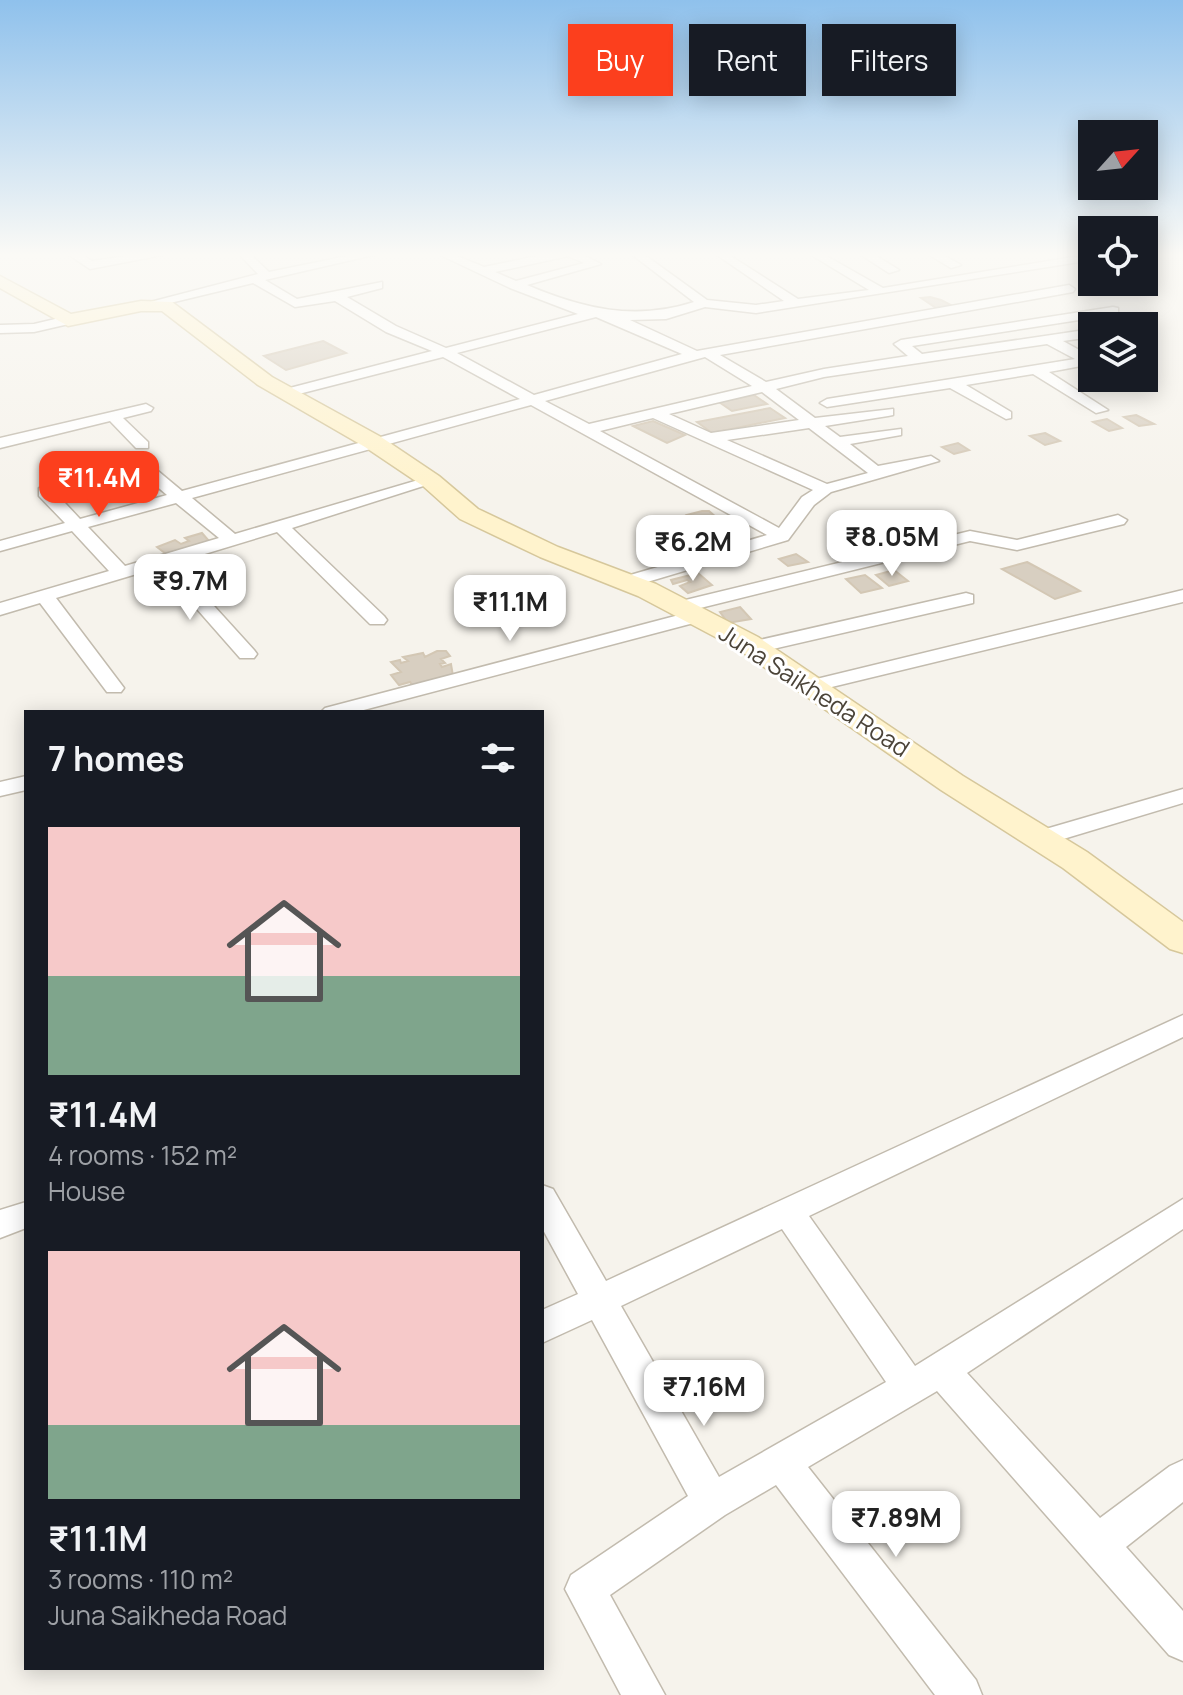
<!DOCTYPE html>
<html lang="en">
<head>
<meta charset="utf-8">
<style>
	:root { --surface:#171b24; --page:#20242c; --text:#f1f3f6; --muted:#9ea1a6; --accent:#fc3f1d }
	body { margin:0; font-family:Manrope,sans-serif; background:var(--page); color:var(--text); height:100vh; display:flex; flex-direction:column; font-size:30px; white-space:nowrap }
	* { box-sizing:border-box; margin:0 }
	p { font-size:26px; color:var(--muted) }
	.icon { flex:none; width:44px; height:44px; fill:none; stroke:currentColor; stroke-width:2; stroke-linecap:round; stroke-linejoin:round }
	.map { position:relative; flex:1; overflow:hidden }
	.details { position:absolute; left:24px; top:710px; width:520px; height:960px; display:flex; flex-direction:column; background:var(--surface); border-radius:0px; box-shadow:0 4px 20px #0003 }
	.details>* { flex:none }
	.banner { position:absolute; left:568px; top:24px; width:494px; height:72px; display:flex; gap:16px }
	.needle { width:52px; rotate:63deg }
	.fabs { position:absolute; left:1078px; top:120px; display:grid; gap:16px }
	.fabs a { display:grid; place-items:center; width:80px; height:80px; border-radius:0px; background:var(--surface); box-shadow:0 4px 20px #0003; font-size:40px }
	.price { position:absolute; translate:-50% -68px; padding:0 18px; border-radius:16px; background:#fff; color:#222; font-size:26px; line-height:52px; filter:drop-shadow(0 2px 4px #0008) }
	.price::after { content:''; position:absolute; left:50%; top:48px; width:24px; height:18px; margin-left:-12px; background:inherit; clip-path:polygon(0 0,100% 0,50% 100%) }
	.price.selected { background:var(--accent); color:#fff }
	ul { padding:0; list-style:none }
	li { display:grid; align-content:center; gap:16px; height:424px; padding:0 24px }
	li span { display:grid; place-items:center; height:248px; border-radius:0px; color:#555 }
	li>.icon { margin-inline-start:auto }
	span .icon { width:144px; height:144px; fill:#fffc; stroke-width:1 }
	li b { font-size:34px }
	h2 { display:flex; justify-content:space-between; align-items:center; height:96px; padding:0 24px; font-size:34px }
	.pill { padding:0 28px; border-radius:0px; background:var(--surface); box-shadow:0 4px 20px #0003; font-size:28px; line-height:72px }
	.pill.selected { background:var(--accent); color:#fff }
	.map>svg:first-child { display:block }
</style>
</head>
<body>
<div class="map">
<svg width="1183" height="1695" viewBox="0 0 1183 1695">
	<rect width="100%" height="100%" fill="#f6f3ec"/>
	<g fill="#d8cfc1" stroke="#d3c7b4" stroke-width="2">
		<polygon points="930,297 941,300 951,305 936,308 921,298"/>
		<polygon points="323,341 346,353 286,370 264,356"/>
		<polygon points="754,395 767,404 732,411 719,402"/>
		<polygon points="770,408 785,418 712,433 697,422"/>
		<polygon points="1136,415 1154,424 1139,426 1124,417"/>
		<polygon points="1107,419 1122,428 1109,431 1093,422"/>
		<polygon points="653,421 685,435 667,443 633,426"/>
		<polygon points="1045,433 1060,441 1045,445 1030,436"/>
		<polygon points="958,443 969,450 954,454 942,447"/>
		<polygon points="702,511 709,511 733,532 705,534 685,519 690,517 687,515"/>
		<polygon points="202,533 209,541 166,554 157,547 175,540 181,544 189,541 185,538"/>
		<polygon points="796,554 808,562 788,566 779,559"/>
		<polygon points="1027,562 1064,582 1080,591 1055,599 1002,569"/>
		<polygon points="894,570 908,581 889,586 876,575"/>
		<polygon points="698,573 712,585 688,593 680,586 690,582 687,580 673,584 671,580"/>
		<polygon points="865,575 882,588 861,593 846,579"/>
		<polygon points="740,607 751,619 728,623 720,612"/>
		<polygon points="437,651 446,651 450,656 441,659 445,663 440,664 442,667 451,664 453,676 413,686 410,682 399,685 391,675 401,672 391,662 400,660 401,663 408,661 403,657 423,653 425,657"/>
	</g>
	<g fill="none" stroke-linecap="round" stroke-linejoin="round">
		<defs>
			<g id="street">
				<polygon points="66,253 79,253 92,261 148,253 173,253 90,269"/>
				<path d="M 238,253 L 249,253 L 269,272 L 362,253 L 382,253 L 265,280 L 297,299 L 382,282 L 382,288 L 347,297 L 396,326 L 446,348 L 578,314 L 510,288 L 436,253 L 450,253 L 484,267 L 552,253 L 579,253 L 601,264 L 527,285 C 583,309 635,321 694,302 L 630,253 L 642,253 L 707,300 L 756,305 L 784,301 L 714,253 L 726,253 L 798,299 L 869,290 L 808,253 L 821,253 L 883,288 L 1092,254 L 1092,260 L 756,313 L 705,307 L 666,319 L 630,320 L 697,351 L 1069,285 L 1075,289 L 1073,292 L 720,355 L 766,382 L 824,369 L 908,356 L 894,344 L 901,340 L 1113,307 L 1118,308 L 1118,314 L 912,346 L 922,354 L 1092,329 L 1092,337 L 1063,341 L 1092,357 L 1092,364 L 1049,372 L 1108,410 L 1096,413 L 1033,374 L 966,385 L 1011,412 L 1011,418 L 1006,419 L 950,388 L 827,407 L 820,403 L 827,399 L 1075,359 L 1047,344 L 824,377 L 776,389 L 815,418 L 893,409 L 893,415 L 888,416 L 825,426 L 840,437 L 901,429 L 901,435 L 850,444 L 878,466 L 931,456 L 939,461 L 831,492 L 814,505 L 788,540 L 627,588 L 618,582 L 620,578 L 767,535 L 531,405 L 192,498 L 235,534 L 425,478 L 439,481 L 292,528 L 384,616 L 387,620 L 384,624 L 370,624 L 277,532 L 175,563 L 254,650 L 257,654 L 254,658 L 240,658 L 160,567 L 56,598 L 124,688 L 121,692 L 107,692 L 40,603 L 0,615 L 0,603 L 109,571 L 72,531 L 0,551 L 0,541 L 65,523 L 39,496 L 39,488 L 51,488 L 80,519 L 167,495 L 140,472 L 140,466 L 152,466 L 182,491 L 520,399 L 443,357 L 287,397 L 282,396 L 282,390 L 432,351 L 386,332 L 335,301 L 295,307 L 253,283 L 141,310 L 135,306 L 258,274 ZM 568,256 L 584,263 L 516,281 L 495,272 ZM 596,317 L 682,354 L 534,395 L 457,353 ZM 705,357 L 752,386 L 589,424 L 545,401 ZM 762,392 L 799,420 L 711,433 L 669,414 ZM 653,418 L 813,490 L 802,497 L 779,528 L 600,431 ZM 809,428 L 868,473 L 827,484 L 727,440 ZM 176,503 L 219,538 L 125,566 L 88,527 Z"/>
				<polygon points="858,253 872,253 899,270 889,273"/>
				<polygon points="926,253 940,253 961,265 951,268"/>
				<polygon points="68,316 73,317 73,323 34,332 0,333 0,325 34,324"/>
				<polygon points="146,404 153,408 151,411 123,418 148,442 148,448 136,448 110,421 0,448 0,438"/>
				<polygon points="1118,515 1127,520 1124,524 1017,550 970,541 680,613 671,607 673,603 970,531 1017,540"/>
				<polygon points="1183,590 1183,602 811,692 801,686 804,682"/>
				<polygon points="966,593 973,595 973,603 755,653 745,647 755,641"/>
				<polygon points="698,610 708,616 705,620 356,712 321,712 325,708"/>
				<polygon points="26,776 26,790 0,796 0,782"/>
				<polygon points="1183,789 1183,803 1040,846 1028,838 1032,833"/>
				<path d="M 1183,1015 L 1183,1037 L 809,1216 L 915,1366 L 1183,1199 L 1183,1229 L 967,1373 L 1100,1518 L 1170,1466 L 1183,1460 L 1183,1502 L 1126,1547 L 1183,1611 L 1183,1661 L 1169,1655 L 937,1391 L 808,1467 L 976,1680 L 982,1695 L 935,1695 L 776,1485 L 725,1515 L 610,1595 L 665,1695 L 621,1695 L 565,1589 L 571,1575 L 688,1496 L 592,1320 L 542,1343 L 542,1310 L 578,1294 L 542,1228 L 542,1185 L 553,1189 L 606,1281 ZM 782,1229 L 886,1382 L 719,1477 L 621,1306 Z"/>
				<polygon points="26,1202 26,1228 0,1238 0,1210"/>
			</g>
			<polygon id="secondary" points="0,276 71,314 141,301 172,302 272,377 381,437 439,476 478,509 558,547 656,584 758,637 963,776 1087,852 1183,922 1183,953 1170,949 1063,868 941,790 738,649 638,596 540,557 460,519 423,486 365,447 258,385 162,311 141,311 68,326 0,288"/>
		</defs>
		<use href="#street" stroke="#c2bbae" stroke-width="3"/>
		<use href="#secondary" stroke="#d6c79b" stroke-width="3"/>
		<use href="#street" fill="#fff" fill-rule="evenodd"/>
		<use href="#secondary" fill="#fff3cd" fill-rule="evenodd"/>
	</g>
	<linearGradient id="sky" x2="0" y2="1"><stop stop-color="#8fc1ec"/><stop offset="0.52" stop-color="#fbfaf6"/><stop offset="1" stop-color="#fbfaf6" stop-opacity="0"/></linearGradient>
	<rect width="1183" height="490" fill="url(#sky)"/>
	<g text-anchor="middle" stroke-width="6" stroke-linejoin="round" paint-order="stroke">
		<g font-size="24" fill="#4b4439" stroke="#fff">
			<text transform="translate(814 691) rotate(33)" y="8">Juna Saikheda Road</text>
		</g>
	</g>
</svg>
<div class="fabs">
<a><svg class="needle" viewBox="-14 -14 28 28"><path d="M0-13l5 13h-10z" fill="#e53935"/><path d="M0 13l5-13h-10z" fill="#9ea1a6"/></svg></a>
<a><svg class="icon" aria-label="locate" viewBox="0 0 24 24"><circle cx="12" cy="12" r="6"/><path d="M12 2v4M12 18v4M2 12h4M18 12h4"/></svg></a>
<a><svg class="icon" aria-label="layers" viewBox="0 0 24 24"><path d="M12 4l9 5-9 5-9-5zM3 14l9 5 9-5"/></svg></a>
</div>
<b class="price selected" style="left:99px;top:519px">₹11.4M</b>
<b class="price" style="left:892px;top:578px">₹8.05M</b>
<b class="price" style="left:693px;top:583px">₹6.2M</b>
<b class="price" style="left:190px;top:622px">₹9.7M</b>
<b class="price" style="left:510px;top:643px">₹11.1M</b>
<b class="price" style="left:704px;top:1428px">₹7.16M</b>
<b class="price" style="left:896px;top:1559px">₹7.89M</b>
<div class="banner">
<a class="pill selected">Buy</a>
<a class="pill">Rent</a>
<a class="pill">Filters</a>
</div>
<section class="details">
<h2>7 homes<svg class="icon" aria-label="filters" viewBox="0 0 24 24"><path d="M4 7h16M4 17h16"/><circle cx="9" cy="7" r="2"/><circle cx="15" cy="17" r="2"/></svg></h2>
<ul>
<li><span style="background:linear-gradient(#f6c9c9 60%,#7fa58c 0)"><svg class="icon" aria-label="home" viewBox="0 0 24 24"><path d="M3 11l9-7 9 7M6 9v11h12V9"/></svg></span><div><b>₹11.4M</b><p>4 rooms · 152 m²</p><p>House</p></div></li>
<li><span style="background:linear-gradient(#f6c9c9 70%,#7fa58c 0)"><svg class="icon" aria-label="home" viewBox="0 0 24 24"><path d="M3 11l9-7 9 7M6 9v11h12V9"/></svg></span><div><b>₹11.1M</b><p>3 rooms · 110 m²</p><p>Juna Saikheda Road</p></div></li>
</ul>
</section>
</div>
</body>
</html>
